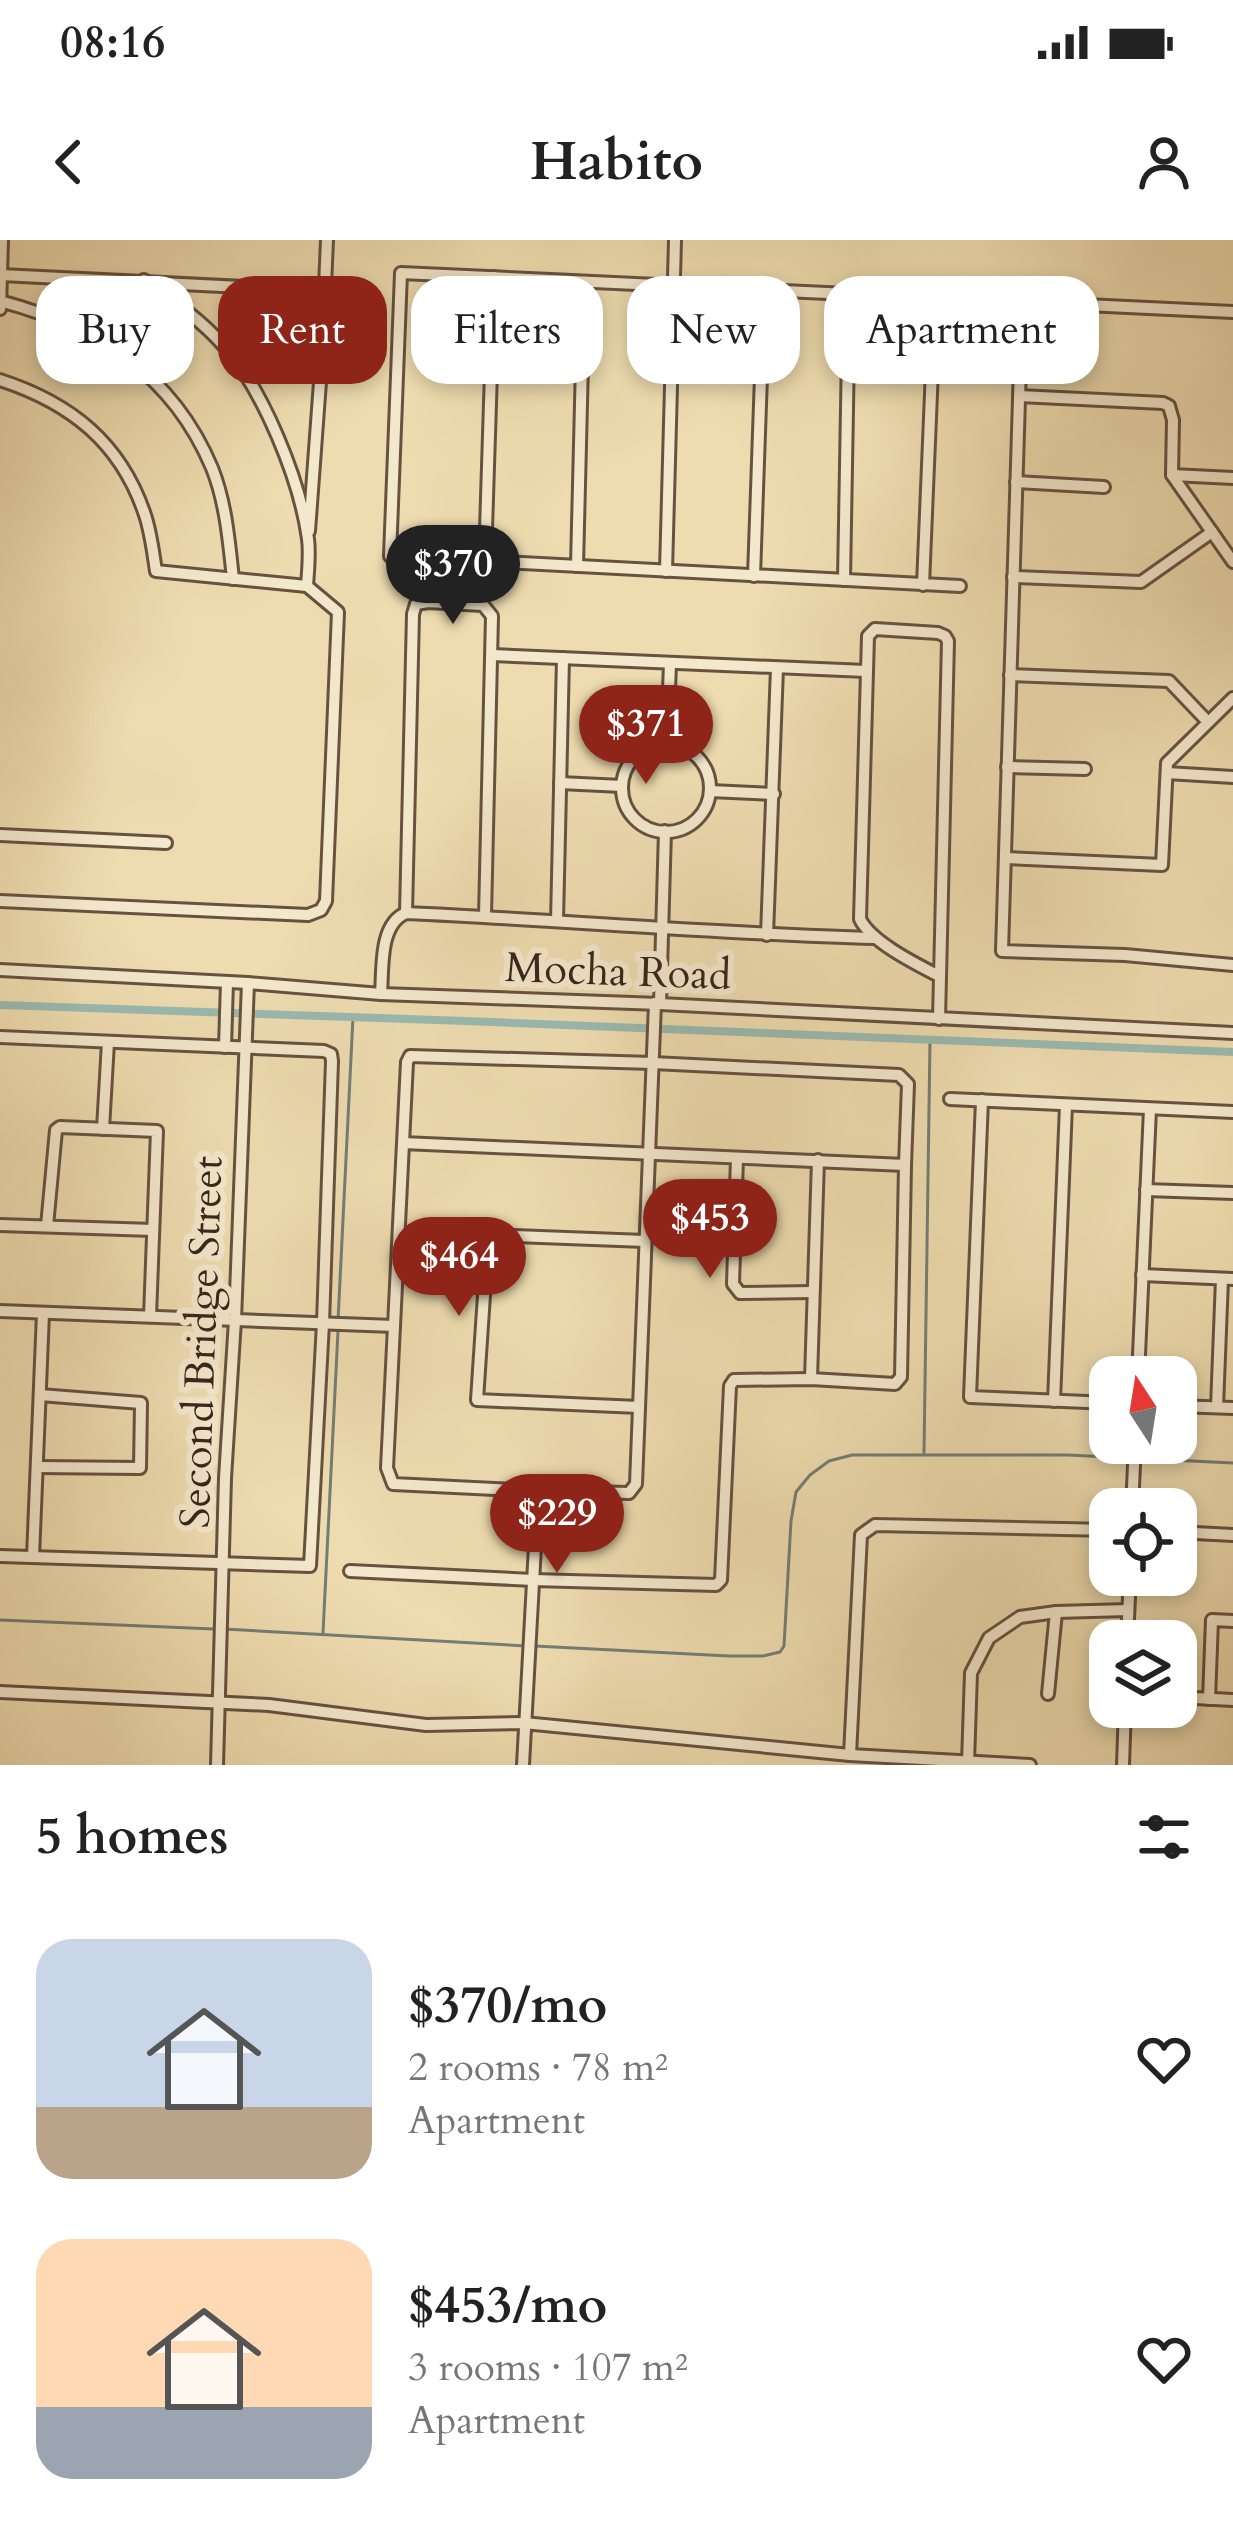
<!DOCTYPE html>
<html lang="en">
<head>
<meta charset="utf-8">
<style>
	:root { --surface:#fff; --page:#f6f6f6; --text:#222; --muted:#767676; --accent:#8f2418 }
	body { margin:0; font-family:Cardo,serif; background:var(--page); color:var(--text); height:100vh; display:flex; flex-direction:column; font-size:45px; white-space:nowrap }
	* { box-sizing:border-box; margin:0 }
	p { font-size:39px; color:var(--muted) }
	.icon { flex:none; width:66px; height:66px; fill:none; stroke:currentColor; stroke-width:2; stroke-linecap:round; stroke-linejoin:round }
	.map { position:relative; height:1525px; overflow:hidden }
	.side { display:flex; flex-direction:column; background:var(--surface); flex:1 }
	.side>* { flex:none }
	.top-card { position:absolute; left:36px; top:36px; width:1161px; height:108px; display:flex; gap:24px }
	.needle { width:78px; rotate:348deg }
	.fabs { position:absolute; left:1089px; top:1116px; display:grid; gap:24px }
	.fabs a { display:grid; place-items:center; width:108px; height:108px; border-radius:24px; background:var(--surface); box-shadow:0 6px 18px #0003; font-size:60px }
	.price { position:absolute; translate:-50% -102px; padding:0 27px; border-radius:42px; background:var(--accent); color:#fff; font-size:39px; line-height:78px; filter:drop-shadow(0 3px 6px #0008) }
	.price::after { content:''; position:absolute; left:50%; top:72px; width:36px; height:27px; margin-left:-18px; background:inherit; clip-path:polygon(0 0,100% 0,50% 100%) }
	.price.active { background:#222; color:#fff }
	ul { padding:0; list-style:none }
	li { display:flex; align-items:center; gap:36px; height:300px; padding:0 36px }
	li span { display:grid; place-items:center; flex:none; width:336px; height:240px; border-radius:36px; color:#555 }
	li>.icon { margin-inline-start:auto }
	span .icon { width:144px; height:144px; fill:#fffc; stroke-width:1 }
	li b { font-size:51px }
	h2 { display:flex; justify-content:space-between; align-items:center; height:144px; padding:0 36px; font-size:51px }
	.tag { padding:0 42px; border-radius:36px; background:var(--surface); box-shadow:0 6px 18px #0003; font-size:42px; line-height:108px }
	.tag.active { background:var(--accent); color:#fff }
	.status { display:flex; justify-content:space-between; align-items:center; height:84px; padding:0 60px; background:var(--surface); direction:ltr }
	.status svg { height:33px; fill:currentColor }
	header { display:flex; justify-content:space-between; align-items:center; height:156px; padding:0 36px; background:var(--surface); font-size:54px; font-weight:700 }
	.map>svg:first-child { display:block }
</style>
</head>
<body>
<div class="status"><b>08:16</b><svg viewBox="0 0 49 12"><path d="M0 12V9h3v3zM5 12V6h3v6zM10 12V3h3v9zM15 12V0h3v12zM26 1h20v11H26zM47 4h2v5h-2z"/></svg></div>
<header><svg class="icon" aria-label="back" viewBox="0 0 24 24"><path d="M15 5l-7 7 7 7"/></svg>Habito<svg class="icon" aria-label="person" viewBox="0 0 24 24"><circle cx="12" cy="8" r="4"/><path d="M4 21q1-7 8-7t8 7"/></svg></header>
<div class="map">
<svg width="1233" height="1525" viewBox="0 0 1233 1525">
	<rect width="100%" height="100%" fill="#eedcb0"/>
	<filter id="stains"><feTurbulence type="fractalNoise" baseFrequency=".00167" numOctaves="4"/><feColorMatrix values="0 0 0 0 .2 0 0 0 0 .09 0 0 0 0 .02 0 0 0 .5 -.17"/></filter>
	<radialGradient id="worn" r=".72"><stop offset=".6" stop-color="#630" stop-opacity="0"/><stop offset="1" stop-color="#630" stop-opacity=".3"/></radialGradient>
	<g fill="none" stroke-linecap="round" stroke-linejoin="round">
		<g stroke="#737e75" stroke-width="3">
			<polyline points="338,1081 353,777"/>
			<polyline points="924,1213 930,800"/>
			<polyline points="0,1380 214,1389"/>
			<polyline points="224,1389 526,1406"/>
			<polyline points="323,1393 338,1091"/>
			<polyline points="535,1406 729,1416 763,1416 780,1412 784,1406 791,1281 796,1252 810,1235 829,1221 852,1215 1068,1215 1233,1223"/>
		</g>
		<polyline stroke="#9abab1" stroke-width="8" points="0,765 466,781 1233,812"/>
		<defs>
			<g id="minor">
				<polyline points="1,35 324,51"/>
				<path d="M 144,40 C 172,60 200,79 223,105 C 263,149 300,240 308,299 C 310,314 308,331 307,346"/>
				<polyline points="269,48 322,115"/>
				<path d="M 0,61 C 97,87 172,133 212,228 C 226,263 229,302 233,339"/>
				<polyline points="0,69 2,0"/>
				<polyline points="1233,72 1022,62 1002,711 1125,715 1233,725"/>
				<path d="M 0,140 C 71,163 121,203 145,275 C 151,293 153,312 156,331 L 307,346 L 338,372 L 326,661 L 321,670 L 308,675 L 0,661"/>
				<polyline points="1019,156 1163,163 1169,166 1173,180 1172,235 1233,322"/>
				<polyline points="1172,235 1233,238"/>
				<polyline points="1016,242 1104,247"/>
				<polyline points="309,291 322,115 327,0"/>
				<polyline points="485,321 494,37"/>
				<polyline points="577,326 584,42"/>
				<polyline points="666,331 675,0"/>
				<polyline points="754,336 764,50"/>
				<polyline points="1013,337 1141,342 1212,292"/>
				<polyline points="844,340 849,54"/>
				<path d="M 923,345 L 935,58 L 401,33 L 390,316 C 580,326 770,336 960,346"/>
				<polyline points="492,415 866,431"/>
				<polyline points="1010,435 1169,441 1208,482"/>
				<polyline points="667,504 670,423"/>
				<circle cx="666" cy="548" r="44"/>
				<polyline points="1007,527 1085,529"/>
				<polyline points="1167,533 1233,537"/>
				<polyline points="560,543 622,546"/>
				<polyline points="710,551 774,554"/>
				<polyline points="0,595 166,603"/>
				<polyline points="1005,618 1162,625 1167,523 1233,458"/>
				<polyline points="406,673 413,374 416,364 428,362 483,365 492,376 485,676"/>
				<polyline points="557,681 563,418"/>
				<polyline points="767,695 777,428"/>
				<polyline points="0,730 248,743 381,754 660,764 1233,793"/>
				<path d="M 381,754 C 383,728 379,684 406,673 C 562,680 718,694 874,698"/>
				<polyline points="660,764 665,591"/>
				<path d="M 939,779 L 948,401 L 945,396 L 938,393 L 875,389 L 868,396 L 860,679 C 871,702 916,724 939,736"/>
				<polyline points="0,797 324,811 331,814 332,821 323,1083 310,1326 0,1316"/>
				<polyline points="225,807 227,742"/>
				<polyline points="950,859 1233,872"/>
				<polyline points="982,860 970,1157 1110,1163"/>
				<polyline points="103,889 108,802"/>
				<polyline points="403,903 905,925 908,844 899,835 653,823 410,816 407,822 387,1228 393,1244 538,1251"/>
				<polyline points="737,918 733,1044 740,1053 812,1052"/>
				<polyline points="1146,950 1233,953"/>
				<polyline points="0,985 153,990"/>
				<polyline points="47,986 56,890 60,887 157,891 150,1076"/>
				<polyline points="1142,1035 1233,1039"/>
				<polyline points="0,1071 394,1086"/>
				<polyline points="1138,1137 1150,869"/>
				<polyline points="811,1139 818,920"/>
				<polyline points="1054,1161 1066,865"/>
				<polyline points="1176,1166 1233,1168"/>
				<polyline points="639,1167 477,1160 488,995 645,1001"/>
				<polyline points="1217,1167 1222,1039"/>
				<polyline points="37,1227 140,1228 141,1163 40,1155"/>
				<polyline points="1132,1269 1135,1203"/>
				<polyline points="1176,1292 1233,1295"/>
				<polyline points="33,1317 43,1073"/>
				<polyline points="350,1331 533,1340 716,1345 721,1340 730,1146 734,1140 811,1139 895,1144 901,1137 905,925"/>
				<polyline points="1127,1401 1130,1335"/>
				<polyline points="0,1452 269,1465 426,1485 524,1483 850,1515 1030,1525"/>
				<polyline points="1048,1454 1056,1372"/>
				<polyline points="1176,1457 1233,1460"/>
				<polyline points="1209,1459 1212,1380 1233,1381"/>
				<polyline points="850,1515 861,1295 875,1285 1110,1290"/>
				<polyline points="968,1522 971,1433 989,1398 1020,1377 1056,1372 1128,1370"/>
				<polyline points="217,1525 225,1238 235,1080 248,743"/>
				<polyline points="523,1525 538,1251 629,1253 636,1244 655,763"/>
				<polyline points="1123,1525 1125,1467"/>
			</g>
		</defs>
		<use href="#minor" stroke="#665241" stroke-width="16"/>
		<use href="#minor" stroke="#f4e8cc" stroke-width="10"/>
	</g>
	<g text-anchor="middle" stroke-width="12" stroke-linejoin="round" paint-order="stroke">
		<g font-size="42" fill="#38241c" stroke="#f4e8cc">
			<text transform="translate(618 730) rotate(2)" y="15">Mocha Road</text>
			<text transform="translate(200 1102) rotate(-88)" y="15">Second Bridge Street</text>
		</g>
	</g>
	<rect width="100%" height="100%" filter="url(#stains)"/>
	<rect width="100%" height="100%" fill="url(#worn)"/>
</svg>
<div class="fabs">
<a><svg class="needle" viewBox="-14 -14 28 28"><path d="M0-13l5 13h-10z" fill="#e53935"/><path d="M0 13l5-13h-10z" fill="#767676"/></svg></a>
<a><svg class="icon" aria-label="locate" viewBox="0 0 24 24"><circle cx="12" cy="12" r="6"/><path d="M12 2v4M12 18v4M2 12h4M18 12h4"/></svg></a>
<a><svg class="icon" aria-label="layers" viewBox="0 0 24 24"><path d="M12 4l9 5-9 5-9-5zM3 14l9 5 9-5"/></svg></a>
</div>
<b class="price active" style="left:453px;top:387px">$370</b>
<b class="price" style="left:646px;top:547px">$371</b>
<b class="price" style="left:710px;top:1041px">$453</b>
<b class="price" style="left:459px;top:1079px">$464</b>
<b class="price" style="left:557px;top:1336px">$229</b>
<div class="top-card">
<a class="tag">Buy</a>
<a class="tag active">Rent</a>
<a class="tag">Filters</a>
<a class="tag">New</a>
<a class="tag">Apartment</a>
</div>
</div>
<section class="side">
<h2>5 homes<svg class="icon" aria-label="filters" viewBox="0 0 24 24"><path d="M4 7h16M4 17h16"/><circle cx="9" cy="7" r="2"/><circle cx="15" cy="17" r="2"/></svg></h2>
<ul>
<li><span style="background:linear-gradient(#c9d6e8 70%,#b9a48a 0)"><svg class="icon" aria-label="home" viewBox="0 0 24 24"><path d="M3 11l9-7 9 7M6 9v11h12V9"/></svg></span><div><b>$370/mo</b><p>2 rooms · 78 m²</p><p>Apartment</p></div><svg class="icon" aria-label="heart" viewBox="0 0 24 24"><path d="M12 20l-8-8c-3-5 5-10 8-4 3-6 11-1 8 4z"/></svg></li>
<li><span style="background:linear-gradient(#ffd9b3 70%,#9aa5b1 0)"><svg class="icon" aria-label="home" viewBox="0 0 24 24"><path d="M3 11l9-7 9 7M6 9v11h12V9"/></svg></span><div><b>$453/mo</b><p>3 rooms · 107 m²</p><p>Apartment</p></div><svg class="icon" aria-label="heart" viewBox="0 0 24 24"><path d="M12 20l-8-8c-3-5 5-10 8-4 3-6 11-1 8 4z"/></svg></li>
</ul>
</section>
</body>
</html>
